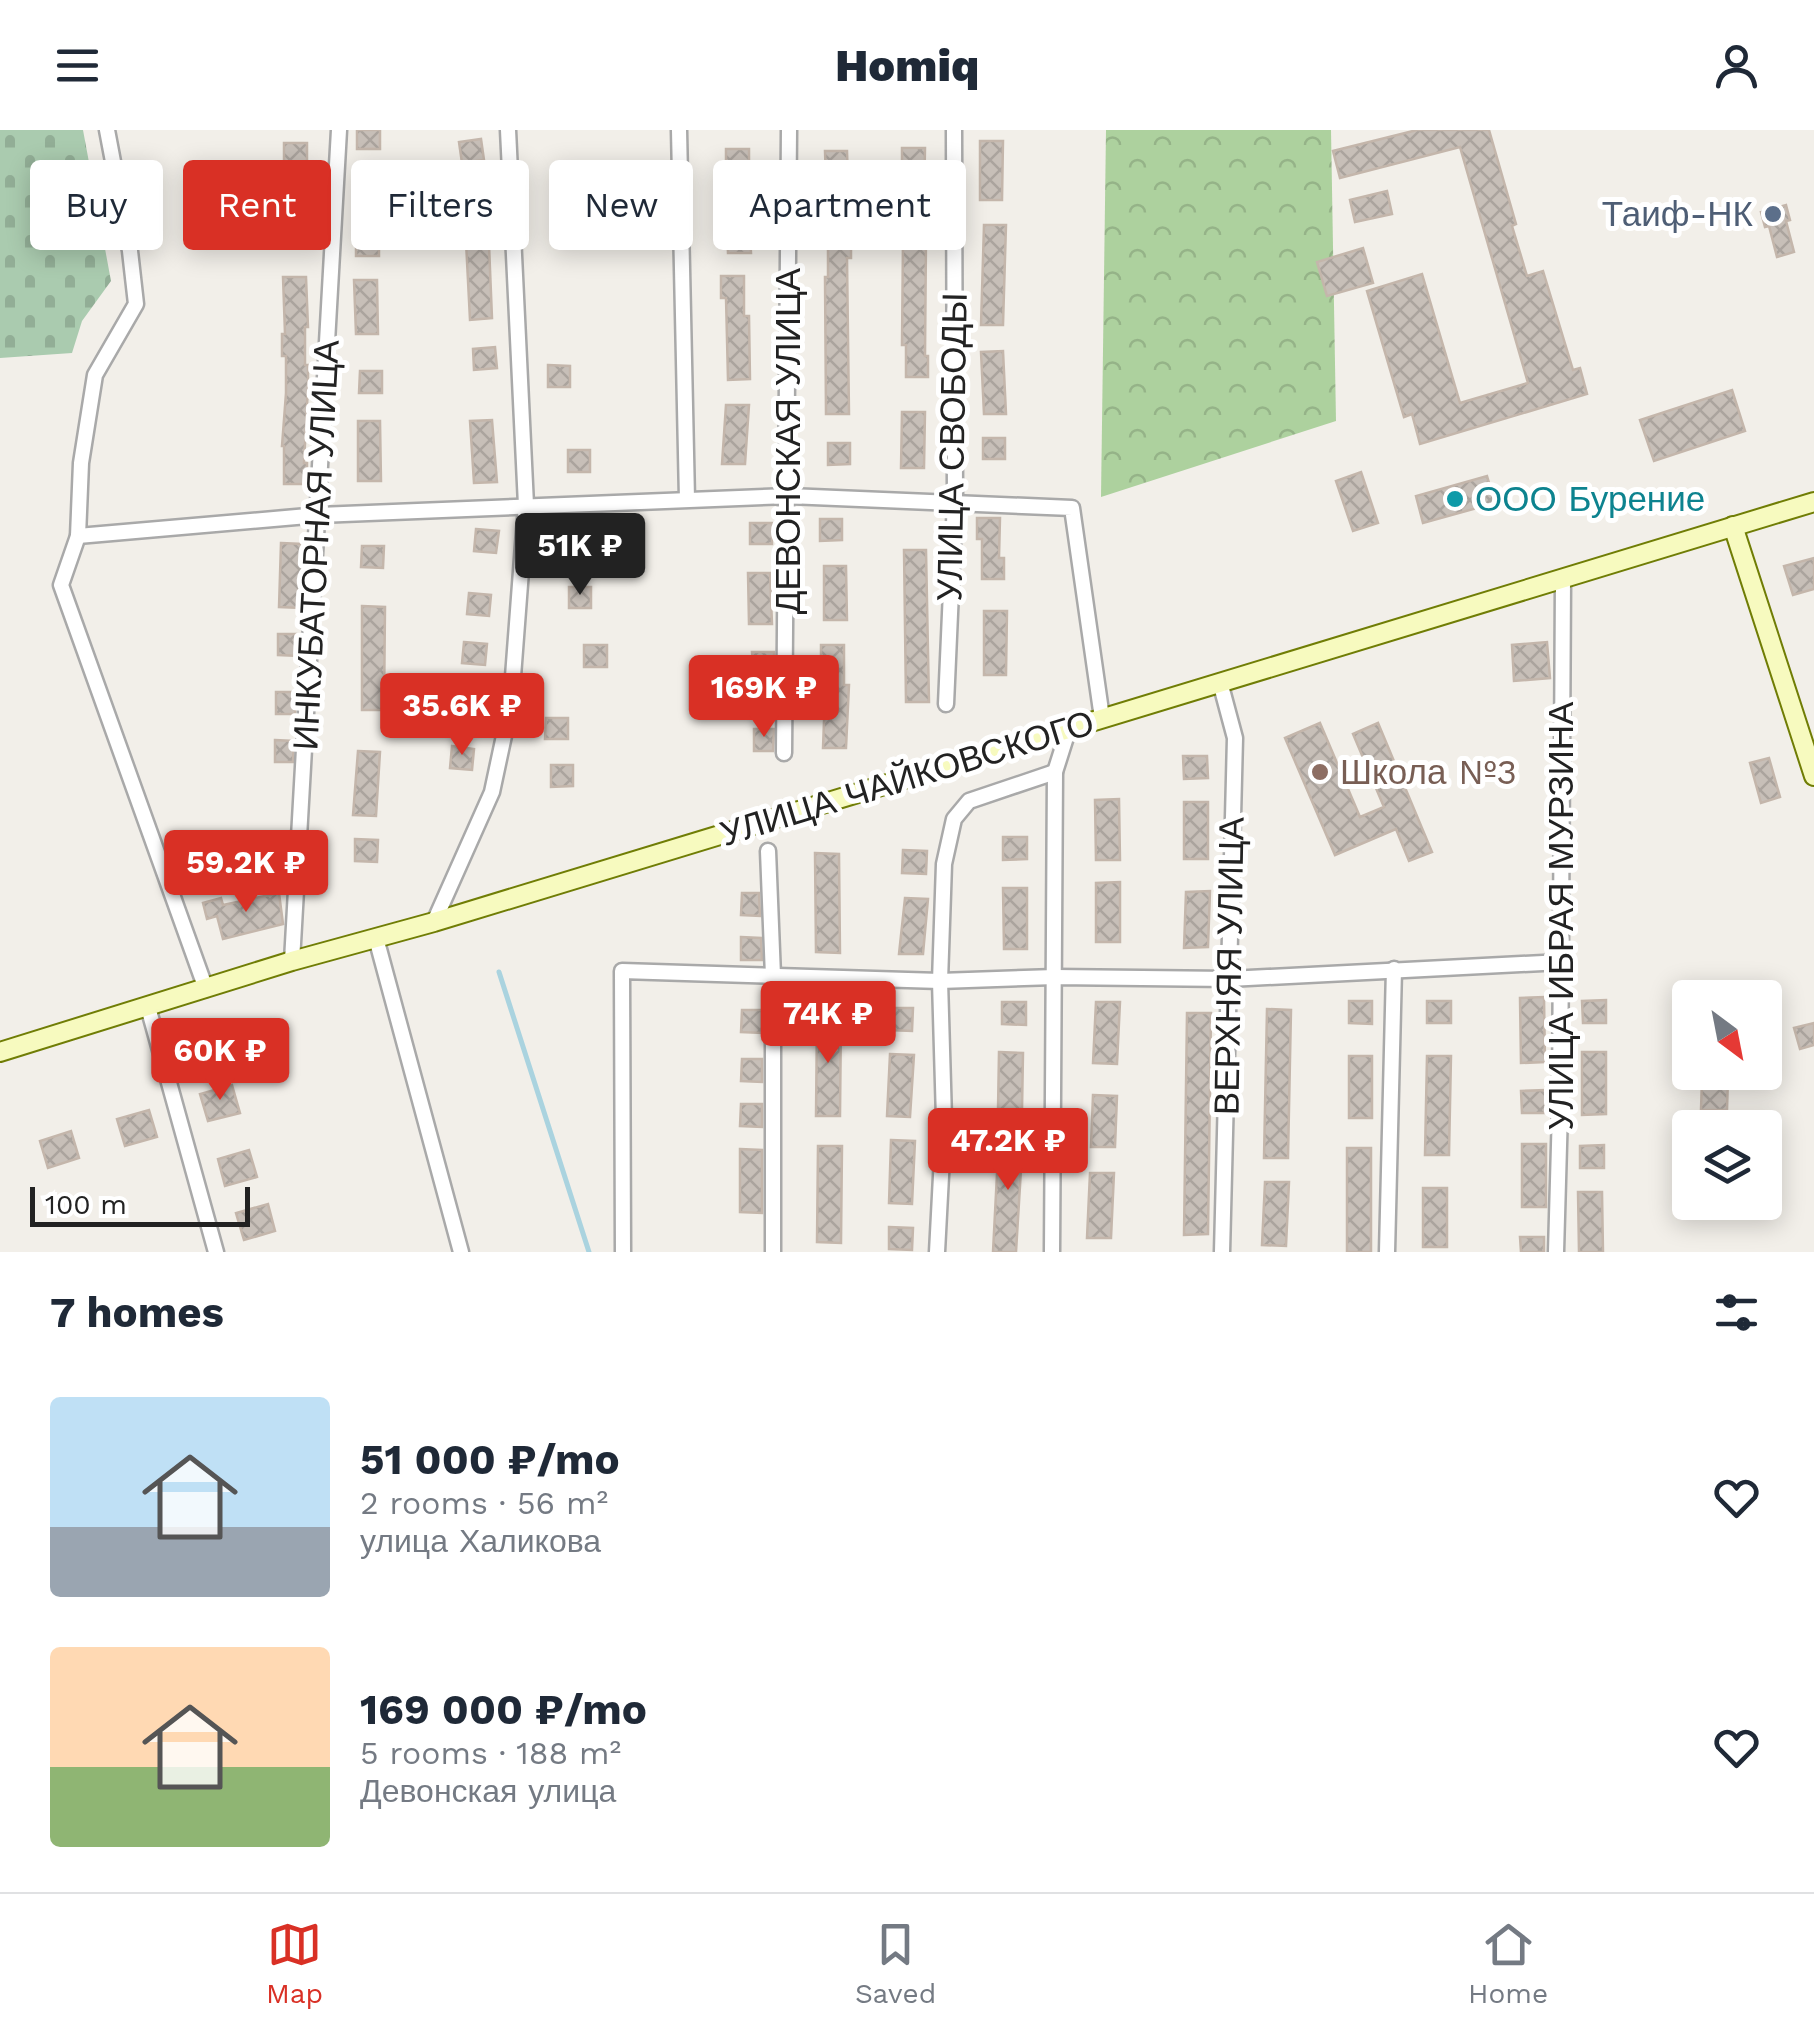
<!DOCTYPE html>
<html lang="en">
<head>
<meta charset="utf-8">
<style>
	:root { --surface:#fff; --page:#f2f2f3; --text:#1f2937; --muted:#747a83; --line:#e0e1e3; --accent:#d93025 }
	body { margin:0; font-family:"Work Sans",sans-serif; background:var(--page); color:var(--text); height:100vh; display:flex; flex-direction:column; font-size:38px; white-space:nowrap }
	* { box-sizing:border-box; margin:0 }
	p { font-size:32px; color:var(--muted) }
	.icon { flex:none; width:55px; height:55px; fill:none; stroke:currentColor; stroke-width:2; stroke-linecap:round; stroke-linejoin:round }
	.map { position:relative; height:1122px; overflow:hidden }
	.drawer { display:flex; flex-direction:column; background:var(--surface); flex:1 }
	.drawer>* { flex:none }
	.hud { position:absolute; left:30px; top:30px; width:1000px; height:90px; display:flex; gap:20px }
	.needle { width:65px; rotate:148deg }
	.controls { position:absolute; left:1672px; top:850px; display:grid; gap:20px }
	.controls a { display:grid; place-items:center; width:110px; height:110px; border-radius:10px; background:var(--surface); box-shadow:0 5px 25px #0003; font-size:50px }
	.scale { position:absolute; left:30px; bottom:25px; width:220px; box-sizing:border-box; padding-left:10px; border:5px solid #222; border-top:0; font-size:28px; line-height:35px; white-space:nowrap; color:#222; -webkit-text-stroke:8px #fff; paint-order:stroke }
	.price { position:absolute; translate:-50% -85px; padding:0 22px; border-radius:10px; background:var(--accent); color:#fff; font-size:32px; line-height:65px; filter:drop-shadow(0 2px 5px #0008) }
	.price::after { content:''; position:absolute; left:50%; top:60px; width:30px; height:22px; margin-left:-15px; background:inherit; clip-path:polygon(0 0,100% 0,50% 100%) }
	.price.selected { background:#222; color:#fff }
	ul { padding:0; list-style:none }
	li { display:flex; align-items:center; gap:30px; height:250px; padding:0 50px }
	li span { display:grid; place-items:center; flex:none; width:280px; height:200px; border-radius:10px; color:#555 }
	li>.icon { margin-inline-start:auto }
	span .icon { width:120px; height:120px; fill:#fffc; stroke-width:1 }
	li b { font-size:42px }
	h2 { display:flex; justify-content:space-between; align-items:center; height:120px; padding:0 50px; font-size:42px }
	.tag { padding:0 35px; border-radius:10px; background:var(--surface); box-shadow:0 5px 25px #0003; font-size:35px; line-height:90px }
	.tag.selected { background:var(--accent); color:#fff }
	header { display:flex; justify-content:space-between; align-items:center; height:130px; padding:0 50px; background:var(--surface); font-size:45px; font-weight:800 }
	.dock { display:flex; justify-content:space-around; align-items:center; height:140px; border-top:2px solid var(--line); background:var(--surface); font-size:28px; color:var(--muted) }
	.dock a { display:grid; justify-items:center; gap:5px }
	.dock .selected { color:var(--accent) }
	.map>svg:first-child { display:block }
</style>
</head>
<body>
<header><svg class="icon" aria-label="menu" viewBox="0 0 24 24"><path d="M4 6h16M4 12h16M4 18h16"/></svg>Homiq<svg class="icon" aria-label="person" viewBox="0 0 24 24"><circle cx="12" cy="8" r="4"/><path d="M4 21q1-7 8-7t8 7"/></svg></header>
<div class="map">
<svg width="1814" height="1122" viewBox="0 0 1814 1122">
	<defs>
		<pattern id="forest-crowns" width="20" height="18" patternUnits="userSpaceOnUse" patternTransform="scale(2.5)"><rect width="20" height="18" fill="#add19e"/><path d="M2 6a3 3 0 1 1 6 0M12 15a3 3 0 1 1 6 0" fill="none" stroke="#95b388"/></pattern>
		<pattern id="cemetery-stones" width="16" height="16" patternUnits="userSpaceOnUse" patternTransform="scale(2.5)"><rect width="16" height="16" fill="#aacbaf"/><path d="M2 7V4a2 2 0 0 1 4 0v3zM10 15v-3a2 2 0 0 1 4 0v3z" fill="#92ae96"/></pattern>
		<pattern id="building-cross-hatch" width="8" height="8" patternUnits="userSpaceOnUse" patternTransform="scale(2.5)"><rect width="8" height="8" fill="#c7bfb8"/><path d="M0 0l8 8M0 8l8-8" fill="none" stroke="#aba49e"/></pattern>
	</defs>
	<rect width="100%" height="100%" fill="#f2efe9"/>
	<polygon fill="url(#forest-crowns)" points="1106,0 1331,0 1336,291 1101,367"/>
	<polygon fill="url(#cemetery-stones)" points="0,0 83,0 111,151 82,191 72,223 0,228"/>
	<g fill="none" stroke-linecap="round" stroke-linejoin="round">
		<polyline stroke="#aad3df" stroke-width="5" points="499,842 589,1122"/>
	</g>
	<g fill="url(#building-cross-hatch)" stroke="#c4b6ab" stroke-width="2.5">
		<rect x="357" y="0" width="23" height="19"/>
		<polygon points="1417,0 1489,0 1516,94 1512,96 1527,146 1543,141 1573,240 1580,238 1587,264 1420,314 1412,284 1404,287 1367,161 1422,144 1460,273 1528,253 1460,17 1340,48 1333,21"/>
		<polygon points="481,9 484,30 462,33 459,12"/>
		<polygon points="980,11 1003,11 1002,70 980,70"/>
		<rect x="284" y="13" width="23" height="21"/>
		<polygon points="902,18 925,18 924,74 902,74"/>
		<polygon points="726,19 749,19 749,41 726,40"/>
		<polygon points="825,21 847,21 849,83 827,83"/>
		<polygon points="356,46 379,47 379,126 356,126"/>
		<polygon points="1387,61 1392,84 1355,92 1350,70"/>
		<polygon points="726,64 748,64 751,123 728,123"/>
		<polygon points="1786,75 1790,90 1786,91 1794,122 1777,127 1769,96 1765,97 1761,82"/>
		<polygon points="488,90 492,188 470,190 465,92"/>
		<polygon points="984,95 1006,95 1003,195 981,195"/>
		<rect x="285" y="96" width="22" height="21"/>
		<polygon points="828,107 851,107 851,128 847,128 849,284 826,284 825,147 828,147"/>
		<polygon points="903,109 926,109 925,226 928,226 928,247 906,247 906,215 902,215"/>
		<polygon points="1363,118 1373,153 1327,166 1317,132"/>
		<polygon points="721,146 744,146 744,186 749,186 750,249 728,250 726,168 721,168"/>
		<polygon points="283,147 306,147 308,197 305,197 305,235 308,235 308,257 304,333 307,333 307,354 284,354 284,316 282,316 286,263 286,226 282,226 282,204 285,204"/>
		<polygon points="354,150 377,150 378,204 356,204"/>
		<polygon points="495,217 497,238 474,240 473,219"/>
		<polygon points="1003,221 1006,284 984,284 981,222"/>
		<polygon points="548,235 570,236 570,257 548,257"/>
		<polygon points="360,241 382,241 382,263 359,263"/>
		<polygon points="1732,260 1745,301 1654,331 1640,290"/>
		<polygon points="726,275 749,275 745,334 722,334"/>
		<polygon points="902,282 925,282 924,338 901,338"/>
		<polygon points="492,290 497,352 474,353 470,291"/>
		<polygon points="358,291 380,291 381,351 358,351"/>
		<rect x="983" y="308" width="22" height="21"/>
		<polygon points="828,313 850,313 850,334 828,335"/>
		<rect x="568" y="320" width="22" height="22"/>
		<polygon points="1361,342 1378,393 1353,401 1336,351"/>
		<polygon points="1487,346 1495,373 1423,393 1416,366"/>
		<polygon points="977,388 1000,388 999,428 1004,428 1004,449 982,449 982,409 977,409"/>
		<polygon points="820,389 842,389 842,410 820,411"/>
		<rect x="750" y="393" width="22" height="21"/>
		<polygon points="476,399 499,401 496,423 474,421"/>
		<rect x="576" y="403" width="23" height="22"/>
		<polygon points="281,413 303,414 301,478 279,477"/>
		<polygon points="362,416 384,416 383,438 361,437"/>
		<polygon points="904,420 926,420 929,572 906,572"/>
		<polygon points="1814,428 1814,459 1793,465 1784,436"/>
		<polygon points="824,436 846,436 847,490 824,490"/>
		<polygon points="748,443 770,443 772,494 749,494"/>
		<rect x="569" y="457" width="22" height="21"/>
		<polygon points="469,463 491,465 489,486 467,484"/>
		<polygon points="362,476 385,477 384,580 362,580"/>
		<polygon points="984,481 1007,481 1006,545 984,545"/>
		<polygon points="278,504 300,504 299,526 278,525"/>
		<polygon points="464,512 487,514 485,535 462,533"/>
		<polygon points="1547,512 1550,548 1514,551 1512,515"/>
		<rect x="584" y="515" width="23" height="22"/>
		<polygon points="821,515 844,515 844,555 849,555 846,618 823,618 826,536 821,536"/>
		<polygon points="752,522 774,522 774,575 756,574"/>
		<polygon points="460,561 483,563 481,584 458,582"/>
		<polygon points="276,562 297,562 295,584 276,584"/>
		<polygon points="546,588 568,588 568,609 545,609"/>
		<polygon points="1320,593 1360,687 1384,677 1353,604 1378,593 1432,722 1409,731 1396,699 1335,725 1285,608"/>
		<polygon points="754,599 774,599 773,621 754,621"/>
		<polygon points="275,610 294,611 293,632 275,632"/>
		<polygon points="452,616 474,619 472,640 450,638"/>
		<polygon points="358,621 380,622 376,686 353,685"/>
		<polygon points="1183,626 1207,626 1208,648 1184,649"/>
		<polygon points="1769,628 1780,667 1761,673 1750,633"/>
		<polygon points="551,635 573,635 573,656 551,657"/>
		<polygon points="1119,669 1120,730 1096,730 1095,670"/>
		<rect x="1184" y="672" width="24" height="57"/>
		<polygon points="1003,707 1027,707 1027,729 1003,730"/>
		<polygon points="355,709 378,710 377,732 355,731"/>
		<polygon points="272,713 288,713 287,735 272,734"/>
		<polygon points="903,720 927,721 926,744 902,743"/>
		<polygon points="815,723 839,724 840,823 816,822"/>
		<polygon points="1120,752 1120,812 1096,812 1096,753"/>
		<polygon points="1003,758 1027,758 1027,819 1004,819"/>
		<polygon points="1210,761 1208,817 1184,818 1186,762"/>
		<polygon points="279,763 283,794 223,809 217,786 207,789 203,773 221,768 223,775"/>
		<polygon points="742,763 759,763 760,786 741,785"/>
		<polygon points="905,768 928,769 923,824 899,824"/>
		<polygon points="741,807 761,808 762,830 741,830"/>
		<polygon points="1544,867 1545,932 1521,933 1520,868"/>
		<polygon points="1606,870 1606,893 1583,893 1582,871"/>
		<polygon points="1349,871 1372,871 1372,894 1349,893"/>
		<rect x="1427" y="871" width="24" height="22"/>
		<polygon points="1002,872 1026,872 1026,895 1002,894"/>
		<polygon points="1096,872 1120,872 1117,934 1093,933"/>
		<polygon points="889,878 913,878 912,901 888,900"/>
		<polygon points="1267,879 1291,880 1288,1028 1264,1028"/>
		<polygon points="742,880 762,880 762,903 741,902"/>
		<polygon points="1187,883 1211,883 1208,1104 1184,1105"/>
		<polygon points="817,886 841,887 840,986 816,986"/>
		<polygon points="1814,893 1814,915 1800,919 1794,898"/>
		<polygon points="999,922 1023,923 1022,981 998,980"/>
		<polygon points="1582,922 1606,922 1606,984 1582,985"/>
		<polygon points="890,924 914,925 910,987 887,986"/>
		<rect x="1349" y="926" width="23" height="62"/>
		<polygon points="1427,926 1451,926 1449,1025 1425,1025"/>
		<polygon points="742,929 762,929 762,952 741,951"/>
		<polygon points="1702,948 1728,948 1727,980 1701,980"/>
		<polygon points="232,955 240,983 208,991 200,964"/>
		<polygon points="1545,960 1546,983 1522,983 1521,961"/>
		<polygon points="1093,965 1117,966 1115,1017 1091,1017"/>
		<polygon points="741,974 762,974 762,997 740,996"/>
		<polygon points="149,980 157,1007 125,1016 117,989"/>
		<polygon points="71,1001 79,1028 48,1038 40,1011"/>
		<polygon points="999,1005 1023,1006 1016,1122 993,1122"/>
		<polygon points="891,1010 915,1011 912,1074 889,1073"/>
		<rect x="1522" y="1014" width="24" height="63"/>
		<polygon points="1604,1015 1604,1038 1580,1038 1580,1016"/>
		<polygon points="818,1016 842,1016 841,1113 817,1112"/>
		<rect x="1347" y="1018" width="24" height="104"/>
		<polygon points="740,1019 762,1020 762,1083 740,1082"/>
		<polygon points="249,1020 257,1047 225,1056 218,1029"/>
		<polygon points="1090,1043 1114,1043 1111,1108 1087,1108"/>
		<polygon points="1265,1052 1289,1052 1286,1116 1262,1115"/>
		<rect x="1423" y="1058" width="24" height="59"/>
		<polygon points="1578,1062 1602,1062 1603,1122 1579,1122"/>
		<polygon points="268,1074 275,1101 244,1110 236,1083"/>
		<polygon points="889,1097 913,1098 912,1120 889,1119"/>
		<polygon points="1520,1107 1544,1107 1544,1122 1521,1122"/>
	</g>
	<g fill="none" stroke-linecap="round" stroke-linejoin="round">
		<defs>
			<g id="minor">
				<polyline points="107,0 130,121 136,174 95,245 81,333 78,406 61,455 206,859"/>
				<polyline points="679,0 687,369"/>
				<polyline points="78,406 319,385 789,366 1072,378 1102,588"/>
				<polyline points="1220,552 1235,608 1222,1122"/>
				<polyline points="946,574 955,371 954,0"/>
				<polyline points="784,623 789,0"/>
				<polyline points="768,721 773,846 773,1122"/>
				<polyline points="434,792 492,662 511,573 526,375 508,0"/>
				<polyline points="376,808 461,1122"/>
				<polyline points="292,831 339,0"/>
				<polyline points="148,877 216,1122"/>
				<polyline points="623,1122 622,841 940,851 1055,847 1229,849 1562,832"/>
				<polyline points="937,1122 944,989 940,851 944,734 954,689 969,671 1055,642"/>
				<polyline points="1052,1122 1055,642 1068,601"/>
				<polyline points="1387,1122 1394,839"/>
				<polyline points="1556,1122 1560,980 1563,449"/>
			</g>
			<g id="secondary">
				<polyline points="1733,396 1814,646"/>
				<polyline points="0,922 292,831 434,792 1814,372"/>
			</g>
		</defs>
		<use href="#minor" stroke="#a9a9a9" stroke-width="19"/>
		<use href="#secondary" stroke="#707d05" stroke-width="22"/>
		<use href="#minor" stroke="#fff" stroke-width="14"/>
		<use href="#secondary" stroke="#f7fabf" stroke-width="18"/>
	</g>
	<circle fill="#5c6f8a" stroke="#fff" stroke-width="4" cx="1773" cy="84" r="10"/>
	<circle fill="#0f9aa8" stroke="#fff" stroke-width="4" cx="1455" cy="369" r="10"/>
	<circle fill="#8d6e63" stroke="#fff" stroke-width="4" cx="1320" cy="642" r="10"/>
	<g text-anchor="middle" stroke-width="10" stroke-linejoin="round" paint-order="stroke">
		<g font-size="35" fill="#4e5e75" stroke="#fff" text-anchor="end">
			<text x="1753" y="96">Таиф-НК</text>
		</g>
		<g font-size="35" fill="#222" stroke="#fff">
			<text transform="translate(788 311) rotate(-90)" y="12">ДЕВОНСКАЯ УЛИЦА</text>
			<text transform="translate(952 317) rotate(-89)" y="12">УЛИЦА СВОБОДЫ</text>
			<text transform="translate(316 415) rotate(-87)" y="12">ИНКУБАТОРНАЯ УЛИЦА</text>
			<text transform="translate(907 648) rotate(-17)" y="12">УЛИЦА ЧАЙКОВСКОГО</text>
			<text transform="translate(1561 786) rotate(-90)" y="12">УЛИЦА ИБРАЯ МУРЗИНА</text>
			<text transform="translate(1229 836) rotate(-89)" y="12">ВЕРХНЯЯ УЛИЦА</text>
		</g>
		<g font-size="35" fill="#0d838f" stroke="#fff" text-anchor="start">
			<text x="1475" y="381">ООО Бурение</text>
		</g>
		<g font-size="35" fill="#785e54" stroke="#fff" text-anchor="start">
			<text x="1340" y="654">Школа №3</text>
		</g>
	</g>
</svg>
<div class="controls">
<a><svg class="needle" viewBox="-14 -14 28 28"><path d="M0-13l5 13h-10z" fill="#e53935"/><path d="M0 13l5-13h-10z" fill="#747a83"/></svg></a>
<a><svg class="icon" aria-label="layers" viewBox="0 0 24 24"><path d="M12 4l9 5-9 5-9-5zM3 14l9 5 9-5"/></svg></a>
</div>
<div class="scale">100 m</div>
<b class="price selected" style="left:580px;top:468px">51K ₽</b>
<b class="price" style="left:764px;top:610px">169K ₽</b>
<b class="price" style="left:462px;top:628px">35.6K ₽</b>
<b class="price" style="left:246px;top:785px">59.2K ₽</b>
<b class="price" style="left:828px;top:936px">74K ₽</b>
<b class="price" style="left:220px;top:973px">60K ₽</b>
<b class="price" style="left:1008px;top:1063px">47.2K ₽</b>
<div class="hud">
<a class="tag">Buy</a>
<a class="tag selected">Rent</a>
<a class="tag">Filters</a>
<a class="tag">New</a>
<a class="tag">Apartment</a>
</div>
</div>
<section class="drawer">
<h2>7 homes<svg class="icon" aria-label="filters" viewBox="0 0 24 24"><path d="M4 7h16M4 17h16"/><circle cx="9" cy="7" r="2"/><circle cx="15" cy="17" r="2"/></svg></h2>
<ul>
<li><span style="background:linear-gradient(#bfe0f5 65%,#9aa5b1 0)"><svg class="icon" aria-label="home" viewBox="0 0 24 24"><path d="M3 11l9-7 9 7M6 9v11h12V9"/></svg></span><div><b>51 000 ₽/mo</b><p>2 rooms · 56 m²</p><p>улица Халикова</p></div><svg class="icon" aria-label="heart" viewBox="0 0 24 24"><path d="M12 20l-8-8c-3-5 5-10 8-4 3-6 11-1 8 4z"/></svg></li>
<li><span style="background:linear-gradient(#ffd9b3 60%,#8fb573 0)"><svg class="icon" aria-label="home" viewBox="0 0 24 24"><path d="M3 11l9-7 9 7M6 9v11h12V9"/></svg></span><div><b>169 000 ₽/mo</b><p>5 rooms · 188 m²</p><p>Девонская улица</p></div><svg class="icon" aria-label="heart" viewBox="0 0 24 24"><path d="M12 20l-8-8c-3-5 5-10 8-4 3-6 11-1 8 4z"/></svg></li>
</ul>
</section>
<nav class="dock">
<a class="selected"><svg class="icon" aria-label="map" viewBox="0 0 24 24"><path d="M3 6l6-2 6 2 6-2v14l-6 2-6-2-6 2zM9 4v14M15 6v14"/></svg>Map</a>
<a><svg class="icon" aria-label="saved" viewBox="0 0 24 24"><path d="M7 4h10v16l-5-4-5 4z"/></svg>Saved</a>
<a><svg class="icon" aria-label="home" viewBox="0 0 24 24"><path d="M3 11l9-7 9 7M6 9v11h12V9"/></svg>Home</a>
</nav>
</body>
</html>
